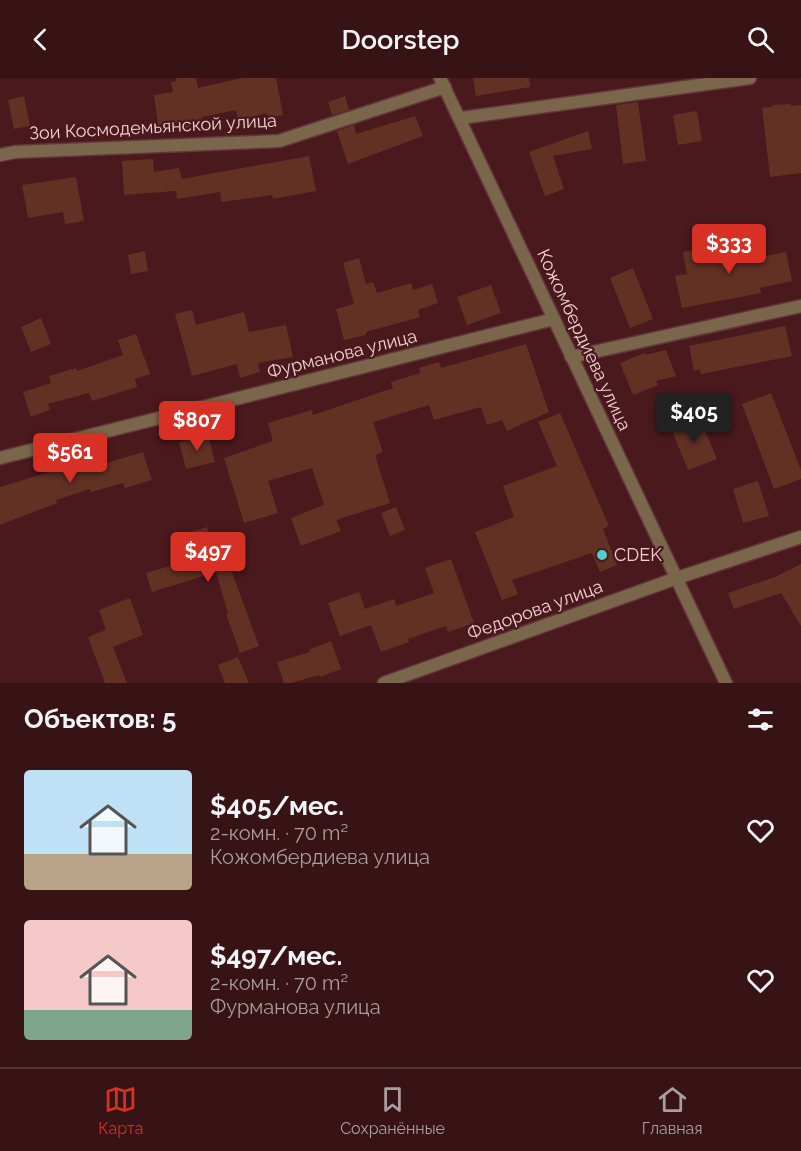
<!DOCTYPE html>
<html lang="ru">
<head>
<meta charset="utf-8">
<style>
	:root { --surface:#371316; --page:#3e1c1f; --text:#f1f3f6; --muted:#aa9ea1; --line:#513235; --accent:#d93025 }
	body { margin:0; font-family:Raleway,sans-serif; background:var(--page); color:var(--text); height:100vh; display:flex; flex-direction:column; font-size:22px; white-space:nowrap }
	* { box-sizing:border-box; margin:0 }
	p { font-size:20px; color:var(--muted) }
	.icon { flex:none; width:33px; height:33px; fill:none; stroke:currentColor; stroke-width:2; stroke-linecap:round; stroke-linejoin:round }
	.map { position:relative; height:605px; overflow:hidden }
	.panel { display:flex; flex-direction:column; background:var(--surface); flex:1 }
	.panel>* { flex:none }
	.price { position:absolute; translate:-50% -51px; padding:0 14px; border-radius:6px; background:var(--accent); color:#fff; font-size:20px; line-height:39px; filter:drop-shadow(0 2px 3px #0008) }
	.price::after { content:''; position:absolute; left:50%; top:36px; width:18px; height:14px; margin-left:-9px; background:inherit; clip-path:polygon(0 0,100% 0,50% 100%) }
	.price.selected { background:#222; color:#fff }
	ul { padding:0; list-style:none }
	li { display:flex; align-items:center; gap:18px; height:150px; padding:0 24px }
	li span { display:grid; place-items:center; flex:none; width:168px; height:120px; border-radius:6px; color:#555 }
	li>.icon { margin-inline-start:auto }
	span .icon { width:72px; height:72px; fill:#fffc; stroke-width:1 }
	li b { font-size:26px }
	h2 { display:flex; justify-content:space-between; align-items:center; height:72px; padding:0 24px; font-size:26px }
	header { display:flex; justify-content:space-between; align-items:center; height:78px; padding:0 24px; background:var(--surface); font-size:27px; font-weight:600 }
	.tabs { display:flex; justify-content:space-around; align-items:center; height:84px; border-top:2px solid var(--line); background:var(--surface); font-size:16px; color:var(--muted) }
	.tabs a { display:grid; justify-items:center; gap:3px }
	.tabs .selected { color:var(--accent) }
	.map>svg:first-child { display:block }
</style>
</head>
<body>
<header><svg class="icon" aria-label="back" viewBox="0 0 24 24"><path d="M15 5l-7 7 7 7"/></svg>Doorstep<svg class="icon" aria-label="search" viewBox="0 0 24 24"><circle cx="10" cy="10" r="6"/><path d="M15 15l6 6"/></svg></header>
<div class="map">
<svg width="801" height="605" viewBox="0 0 801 605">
	<rect width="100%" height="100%" fill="#49191e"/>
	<g fill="#623124">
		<polygon points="176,0 196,0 198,10 242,0 276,0 283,37 268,40 267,35 238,42 236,32 202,39 203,50 178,53 177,45 158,47 154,17 173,14 171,4 177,3"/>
		<polygon points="473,0 529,0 530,9 476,18"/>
		<polygon points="24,18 30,48 14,51 8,22"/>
		<polygon points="345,18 349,32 332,37 328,24"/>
		<polygon points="638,24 646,83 623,86 616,27"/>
		<polygon points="791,26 791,28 801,27 801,95 770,99 762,30 772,29 772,27"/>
		<polygon points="697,33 702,63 678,67 673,37"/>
		<polygon points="415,38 423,58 348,86 337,53 354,47 356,56"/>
		<polygon points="588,53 592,71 553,78 564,111 545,118 529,74"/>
		<polygon points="309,78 316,113 273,121 272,117 221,124 220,114 177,121 176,113 124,117 122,83 153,81 154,94 179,90 182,101"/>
		<polygon points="76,99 84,143 65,146 63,134 28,140 22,107"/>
		<polygon points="752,167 755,180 786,174 792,203 760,210 761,215 682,230 675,198 687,196 683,174 700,171 700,175"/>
		<polygon points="145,173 148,193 131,196 128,177"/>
		<polygon points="359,180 366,206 373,204 377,215 411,205 413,212 432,206 438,225 418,232 420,239 366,254 366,257 344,262 336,231 354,226 343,185"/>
		<polygon points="633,190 653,241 630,250 610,200"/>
		<polygon points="491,207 501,235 467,247 457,219"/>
		<polygon points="192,232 196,247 244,234 249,254 286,247 293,279 258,285 260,294 240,300 237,286 192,298 175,236"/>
		<polygon points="41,240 51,266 31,274 21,249"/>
		<polygon points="785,248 792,278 701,296 700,291 694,293 689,268"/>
		<polygon points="136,256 150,296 135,301 137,309 92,323 89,315 48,326 50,332 31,339 23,314 51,305 49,298 76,290 77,293 123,277 118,262"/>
		<polygon points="526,266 549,334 507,353 502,342 487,347 481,329 434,342 429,327 373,344 383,374 375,377 390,425 336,442 341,453 301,468 291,440 324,427 312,390 268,403 278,435 244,445 224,380 273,363 268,345 312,332 313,337 393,310 391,304 420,295 419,290 439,284 441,290"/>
		<polygon points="666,272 676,298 656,303 658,307 633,317 620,285 644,275 645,277"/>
		<polygon points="771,315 801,392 801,401 774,411 742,326"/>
		<polygon points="560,335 609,448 603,451 617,487 600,494 592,475 512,502 518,516 502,522 475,454 514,439 503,408 557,388 538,344"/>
		<polygon points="699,339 717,381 688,392 671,350"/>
		<polygon points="208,357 215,384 186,391 179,364"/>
		<polygon points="143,374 152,402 125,410 123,405 91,414 90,411 56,422 57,425 0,447 0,409 98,379 100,387"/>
		<polygon points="758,403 769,438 743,445 733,411"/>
		<polygon points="396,429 405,452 390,458 381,435"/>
		<polygon points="207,449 220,492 230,489 259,568 240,575 226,536 228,535 216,494 152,514 146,495 187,483 179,458"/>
		<polygon points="451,481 474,545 448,554 446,548 408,561 409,564 381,574 371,547 340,558 328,525 359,514 365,531 394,521 396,528 434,515 425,490"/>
		<polygon points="801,486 801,548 781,515 734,531 728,515 775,499"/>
		<polygon points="130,520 143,557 113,569 127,605 105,605 88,559 106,552 99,532"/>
		<polygon points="331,563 341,591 320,599 319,597 291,605 284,605 277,584 310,574 309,572"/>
		<polygon points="238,579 249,605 225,605 218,587"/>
	</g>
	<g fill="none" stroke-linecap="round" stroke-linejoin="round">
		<defs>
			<g id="minor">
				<polyline points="461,40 750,0"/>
				<polyline points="0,77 15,74 279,63 445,9"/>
				<polyline points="571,279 801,228"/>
				<polyline points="0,380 554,241"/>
				<polyline points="384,605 677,500 801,459"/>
			</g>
			<polyline id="tertiary" points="440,0 726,605"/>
		</defs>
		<use href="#minor" stroke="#64363b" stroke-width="15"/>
		<use href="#tertiary" stroke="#64363b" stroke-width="15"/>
		<use href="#minor" stroke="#7a664a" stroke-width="12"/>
		<use href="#tertiary" stroke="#7a664a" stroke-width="12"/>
	</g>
	<circle fill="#52cdce" stroke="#49191e" stroke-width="2" cx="602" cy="477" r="6"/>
	<g text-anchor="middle" stroke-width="4.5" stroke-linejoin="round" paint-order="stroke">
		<g font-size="18" fill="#f2d1d2" stroke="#49191e">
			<text transform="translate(153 49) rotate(-3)" y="6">Зои Космодемьянской улица</text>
			<text transform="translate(584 262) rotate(65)" y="6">Кожомбердиева улица</text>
			<text transform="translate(342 276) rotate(-14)" y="6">Фурманова улица</text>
			<text transform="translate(535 532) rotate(-20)" y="6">Федорова улица</text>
		</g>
		<g font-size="18" fill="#f2d1d2" stroke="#49191e" text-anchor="start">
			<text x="614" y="483">CDEK</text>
		</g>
	</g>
</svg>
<b class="price" style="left:729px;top:197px">$333</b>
<b class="price selected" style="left:694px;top:366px">$405</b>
<b class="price" style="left:197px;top:374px">$807</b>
<b class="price" style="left:70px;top:406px">$561</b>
<b class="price" style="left:208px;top:505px">$497</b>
</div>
<section class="panel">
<h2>Объектов: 5<svg class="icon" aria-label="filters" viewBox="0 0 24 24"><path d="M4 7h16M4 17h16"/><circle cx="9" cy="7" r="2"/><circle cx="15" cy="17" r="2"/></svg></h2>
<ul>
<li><span style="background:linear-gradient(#bfe0f5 70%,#b9a48a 0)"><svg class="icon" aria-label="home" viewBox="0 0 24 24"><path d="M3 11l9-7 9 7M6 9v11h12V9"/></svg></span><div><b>$405/мес.</b><p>2-комн. · 70 m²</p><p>Кожомбердиева улица</p></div><svg class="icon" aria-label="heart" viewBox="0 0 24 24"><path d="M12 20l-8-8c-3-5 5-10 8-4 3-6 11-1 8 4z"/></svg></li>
<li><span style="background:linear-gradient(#f6c9c9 75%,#7fa58c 0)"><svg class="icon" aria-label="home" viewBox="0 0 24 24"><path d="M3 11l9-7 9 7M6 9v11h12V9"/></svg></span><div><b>$497/мес.</b><p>2-комн. · 70 m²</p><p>Фурманова улица</p></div><svg class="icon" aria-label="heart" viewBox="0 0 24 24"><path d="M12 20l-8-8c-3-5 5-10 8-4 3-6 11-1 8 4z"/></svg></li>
</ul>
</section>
<nav class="tabs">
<a class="selected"><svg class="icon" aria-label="map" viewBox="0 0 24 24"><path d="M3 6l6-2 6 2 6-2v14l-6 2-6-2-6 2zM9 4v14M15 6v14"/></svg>Карта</a>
<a><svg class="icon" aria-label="saved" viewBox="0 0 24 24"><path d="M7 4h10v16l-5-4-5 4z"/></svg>Сохранённые</a>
<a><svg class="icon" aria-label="home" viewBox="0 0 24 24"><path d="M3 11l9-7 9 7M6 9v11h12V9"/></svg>Главная</a>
</nav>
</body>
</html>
